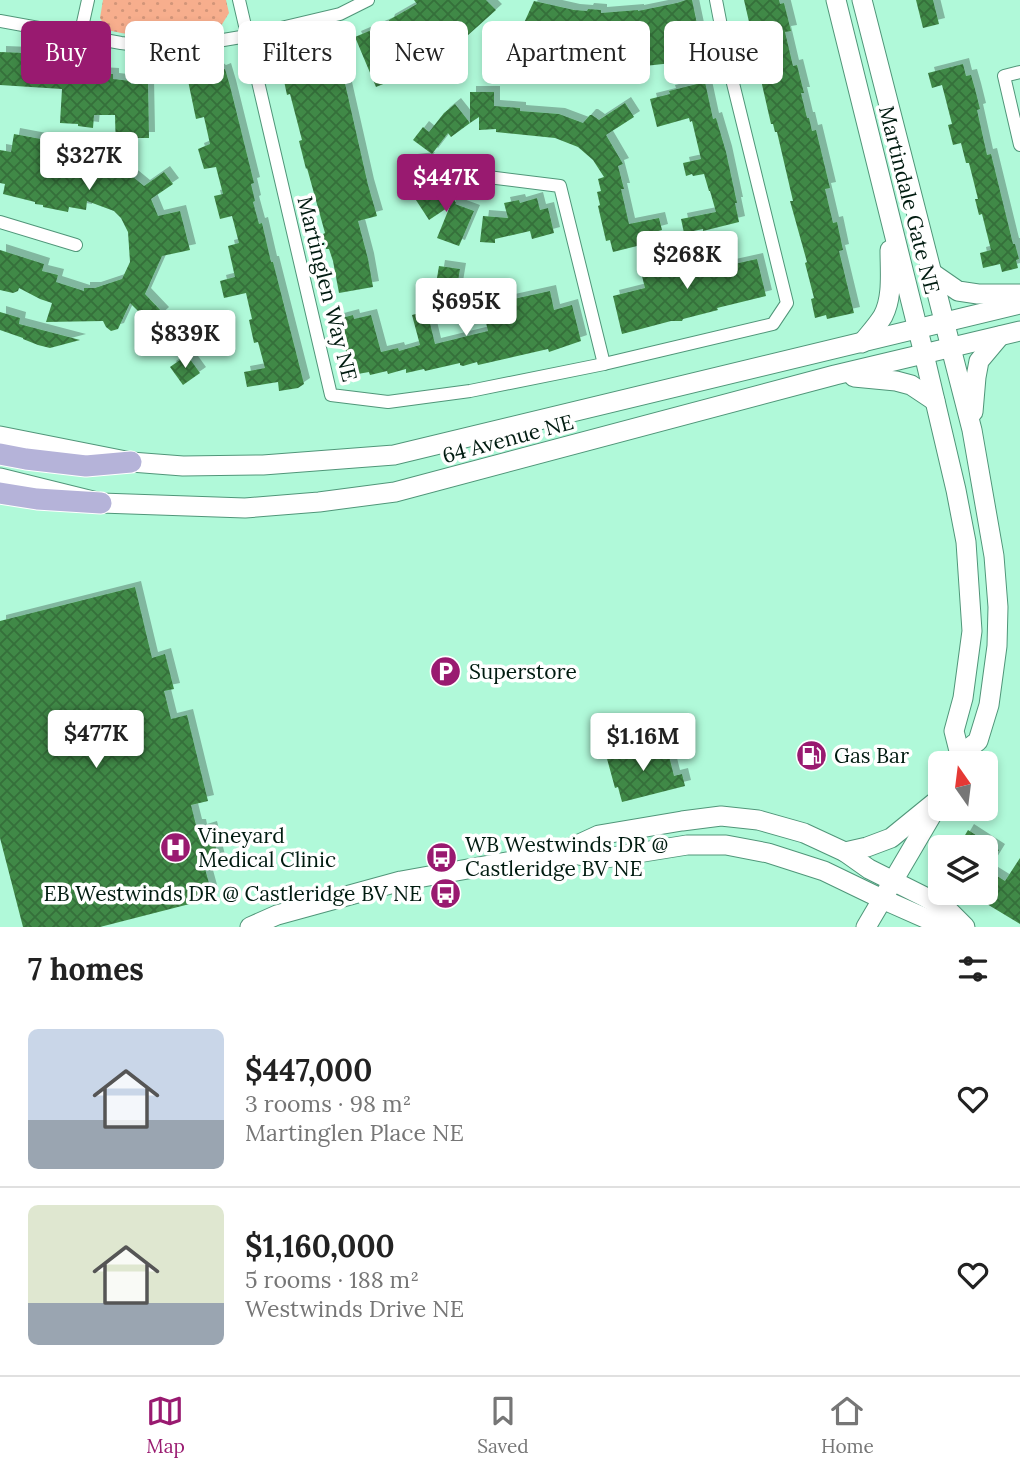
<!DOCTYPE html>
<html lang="en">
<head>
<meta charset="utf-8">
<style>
	:root { --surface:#fff; --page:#f6f6f6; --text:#222; --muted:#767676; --line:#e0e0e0; --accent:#991a70 }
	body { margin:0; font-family:Lora,serif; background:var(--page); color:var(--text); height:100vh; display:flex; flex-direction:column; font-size:26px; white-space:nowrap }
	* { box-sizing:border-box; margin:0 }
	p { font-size:23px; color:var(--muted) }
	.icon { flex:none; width:38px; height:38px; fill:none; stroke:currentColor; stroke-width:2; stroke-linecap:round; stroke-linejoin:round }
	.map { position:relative; height:927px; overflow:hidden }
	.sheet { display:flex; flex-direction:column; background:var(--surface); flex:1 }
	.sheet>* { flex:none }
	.hud { position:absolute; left:21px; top:21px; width:978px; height:63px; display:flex; gap:14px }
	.needle { width:46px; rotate:346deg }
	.buttons { position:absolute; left:928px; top:751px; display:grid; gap:14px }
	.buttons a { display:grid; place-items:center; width:70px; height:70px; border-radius:10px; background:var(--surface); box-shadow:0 4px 10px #0003; font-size:35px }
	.price { position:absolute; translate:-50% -60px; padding:0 16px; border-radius:7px; background:#fff; color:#222; font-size:23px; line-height:46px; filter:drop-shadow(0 2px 4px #0008) }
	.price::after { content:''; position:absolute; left:50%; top:42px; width:21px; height:16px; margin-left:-10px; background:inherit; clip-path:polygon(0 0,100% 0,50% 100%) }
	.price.selected { background:var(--accent); color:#fff }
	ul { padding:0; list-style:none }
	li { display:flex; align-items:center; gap:21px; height:175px; padding:0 28px }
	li+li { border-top:2px solid var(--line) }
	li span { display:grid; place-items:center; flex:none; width:196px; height:140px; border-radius:10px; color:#555 }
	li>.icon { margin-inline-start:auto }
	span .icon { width:84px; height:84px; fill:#fffc; stroke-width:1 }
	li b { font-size:30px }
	h2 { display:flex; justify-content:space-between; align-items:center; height:84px; padding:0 28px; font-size:30px }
	.chip { padding:0 24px; border-radius:10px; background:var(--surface); box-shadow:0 4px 10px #0003; font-size:24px; line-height:63px }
	.chip.selected { background:var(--accent); color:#fff }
	.menu { display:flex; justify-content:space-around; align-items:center; height:98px; border-top:2px solid var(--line); background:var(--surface); font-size:19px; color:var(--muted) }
	.menu a { display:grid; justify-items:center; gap:4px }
	.menu .selected { color:var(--accent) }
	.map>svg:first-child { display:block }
</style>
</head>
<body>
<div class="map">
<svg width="1020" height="927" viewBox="0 0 1020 927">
	<defs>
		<pattern id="grass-dots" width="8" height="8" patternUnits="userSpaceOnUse" patternTransform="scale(1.75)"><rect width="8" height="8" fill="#f7ae8d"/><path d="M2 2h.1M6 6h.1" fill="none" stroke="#d29579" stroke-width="1.8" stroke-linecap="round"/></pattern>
		<pattern id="building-cross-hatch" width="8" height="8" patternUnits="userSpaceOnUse" patternTransform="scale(1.75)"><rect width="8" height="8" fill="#418947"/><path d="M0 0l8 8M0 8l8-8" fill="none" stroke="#346f3a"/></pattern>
		<filter id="shadow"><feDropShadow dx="6" dy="-6" stdDeviation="0" flood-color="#0004"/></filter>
	</defs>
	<rect width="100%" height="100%" fill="#b0f9d9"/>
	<path fill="url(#grass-dots)" d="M 103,0 L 226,0 L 229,13 L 221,26 C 179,39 151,40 107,30 L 100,18 Z"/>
	<g fill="url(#building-cross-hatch)" filter="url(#shadow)">
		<polygon points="414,0 486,0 496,10 467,36 443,54 405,75 376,87 355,37 388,23 389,20 417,4"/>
		<polygon points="686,0 692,0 704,57 689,60 689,59 672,63 645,66 643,48 622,50 623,68 603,69 582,67 583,50 556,47 553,63 539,60 541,47 518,36 534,1 574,10 587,11 588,9 601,10 601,13 638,10 638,11 677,3"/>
		<polygon points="744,0 779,0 780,4 784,3 791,31 785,32 793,66 797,65 804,93 801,93 807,118 809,118 812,131 816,130 830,188 825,189 833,223 837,222 843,250 839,251 854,313 827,319 826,315 815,318 811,299 814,298 805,263 807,262 790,201 793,201 777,132 775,132 773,124 771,124 758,67 756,67 751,48 755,48"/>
		<polygon points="916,0 933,0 939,24 923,28"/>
		<polygon points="332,37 335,48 314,53 322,83 323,84 344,79 368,185 377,216 358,221 368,259 373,287 339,293 333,261 329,249 326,249 323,234 325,233 307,168 306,169 299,141 302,140 290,94 287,95 277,48"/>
		<polygon points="0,52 25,53 26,57 43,59 43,63 55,63 60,66 60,67 96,69 96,73 113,74 113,79 131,81 131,84 148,84 149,138 133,138 127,172 144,186 164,172 173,184 151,199 158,216 180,211 190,250 162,256 145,294 163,313 151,324 130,303 118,329 111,331 106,327 103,321 46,322 52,303 40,299 19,288 18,291 13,293 0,290 0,250 44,264 42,271 58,275 56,282 84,291 84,288 95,288 122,279 130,262 128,232 121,218 114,211 87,201 86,210 69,207 68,212 43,207 43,205 35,204 35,202 3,194 5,184 0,183 0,150 11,152 14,134 46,140 40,173 63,177 63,175 78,177 84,148 116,154 115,115 94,115 93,128 78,126 78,124 60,123 62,89 0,85"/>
		<polygon points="211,64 220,71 225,69 230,86 254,183 251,184 255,201 253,202 259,224 262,223 271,262 273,262 304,384 298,388 279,391 278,382 247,387 244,372 265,368 258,342 254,343 249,320 252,319 246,293 224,298 220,281 235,277 228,246 239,243 232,216 220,219 214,196 223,194 216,167 204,169 198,149 210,144 204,117 196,119 186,71"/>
		<polygon points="963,64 966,76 971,75 975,89 980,109 977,110 987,155 991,154 1013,244 1015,244 1019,259 1016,260 1018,268 1002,272 1000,264 983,268 980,253 991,250 982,214 979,215 975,199 978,199 969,163 966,163 961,143 953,145 948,125 952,124 942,85 932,88 928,73"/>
		<polygon points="705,82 713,119 716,118 726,152 737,203 735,203 739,222 703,231 703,229 684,233 681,219 716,212 710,191 709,191 704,174 693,176 692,174 686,176 683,163 701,159 692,121 690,122 689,118 657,127 650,99 670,94 669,91"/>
		<polygon points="470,92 494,92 494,106 520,108 520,111 559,114 583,123 590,115 592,115 599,120 625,103 634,117 606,135 623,164 618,166 624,189 621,189 629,224 659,218 662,230 647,234 649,243 613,252 610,240 606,241 598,206 600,205 597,192 601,191 598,179 604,177 593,160 578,147 555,138 496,132 496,129 479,130 479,117 470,123"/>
		<polygon points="455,104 470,123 451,137 448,133 432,154 413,140 423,127 429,132 444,113"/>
		<polygon points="429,158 422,167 442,165 444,180 406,184 403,161"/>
		<polygon points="444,182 456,203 455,204 474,211 459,246 437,238 450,206 429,220 416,200"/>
		<polygon points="537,198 540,210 548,208 554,233 532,239 530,231 495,239 495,243 480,242 483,216 508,218 504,203 519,200 520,203"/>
		<polygon points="703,252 707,270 757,259 766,296 717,308 718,310 683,319 682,321 671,321 622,334 613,296 645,288 640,268"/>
		<polygon points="439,266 460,269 457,287 436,284"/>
		<polygon points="550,291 554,310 572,305 581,341 549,352 548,349 478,365 477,362 463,366 460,365 460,363 425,371 424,369 406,373 406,369 388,374 387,371 370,375 369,372 352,375 338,319 353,315 354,319 371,315 381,352 398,348 399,351 420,345 412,315 427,311 435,344 488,331 482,306"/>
		<polygon points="0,312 20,318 19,324 80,340 50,348 38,345 23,339 23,338 0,330"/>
		<polygon points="187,355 200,373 183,385 170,367"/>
		<polygon points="135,587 152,658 165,654 174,689 164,691 171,719 187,715 208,801 191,805 196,825 200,825 201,830 211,827 219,861 204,865 213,898 100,927 23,927 0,838 0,621"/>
		<polygon points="666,744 674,776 682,774 685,786 622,802 618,787 615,788 606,755 620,751 622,755"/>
		<polygon points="968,830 999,850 985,873 985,847 958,847"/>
		<polygon points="1020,858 1020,924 967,892 985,892 985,877 989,871 1005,881"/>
	</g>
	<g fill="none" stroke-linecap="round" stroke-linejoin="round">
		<defs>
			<g id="street">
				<polyline points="239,0 331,395 388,402 470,391 604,364 773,324 787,303 729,67 716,0"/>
				<polyline points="0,21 121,43 153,47 182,47 247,36 340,14 368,0"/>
				<polyline points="80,36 88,0"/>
				<polyline points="1020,72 1004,76 1020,145"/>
				<polyline points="488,177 560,186 604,364"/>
				<polyline points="0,222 76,245"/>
			</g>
			<g id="secondary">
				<polyline points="836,0 924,354 956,490 966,542 972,631 963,698 954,731 960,755"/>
				<polyline points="862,0 972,430 994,556 998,607 997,646 989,705 978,741 960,755 956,763"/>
				<polyline points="932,273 958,291 978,294 1020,294"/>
				<path d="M 862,343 C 869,334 877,326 883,316 C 893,297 890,272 890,250"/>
				<polyline points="854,377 896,381 911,385 935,401"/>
				<polyline points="973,412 976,377 979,361 1000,336"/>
				<polyline points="0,436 131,462 183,466 263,465 394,455 1020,304"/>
				<polyline points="0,478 101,503 245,508 319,502 395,492 835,375 1020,331"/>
				<polyline points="562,852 600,859 687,845 726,845 768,853 824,871 882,899 943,926 951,927"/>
				<polyline points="845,852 867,847 891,838 934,803"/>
				<polyline points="250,927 277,915 401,881 562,852 599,835 682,821 721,816 758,820 804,833 845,852 869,869 923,896 948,910 965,927"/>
				<polyline points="866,927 940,801"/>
			</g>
			<g id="primary">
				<polyline points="0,454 26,459 86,466 131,462"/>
				<polyline points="0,493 37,499 101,503"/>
			</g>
		</defs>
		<use href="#street" stroke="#509679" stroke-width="14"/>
		<use href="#secondary" stroke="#509679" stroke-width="21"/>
		<use href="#primary" stroke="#fff" stroke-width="23"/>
		<use href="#street" stroke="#fff" stroke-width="12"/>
		<use href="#secondary" stroke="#fff" stroke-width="19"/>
		<use href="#primary" stroke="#b5b3d9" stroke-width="21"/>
	</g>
	<defs>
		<symbol id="parking-disc" viewBox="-11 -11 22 22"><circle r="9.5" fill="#991a70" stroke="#fff"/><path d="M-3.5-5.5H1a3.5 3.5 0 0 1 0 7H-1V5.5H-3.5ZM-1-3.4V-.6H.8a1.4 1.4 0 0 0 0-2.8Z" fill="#fff"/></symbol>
		<symbol id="fuel-disc" viewBox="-11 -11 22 22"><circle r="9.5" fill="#991a70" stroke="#fff"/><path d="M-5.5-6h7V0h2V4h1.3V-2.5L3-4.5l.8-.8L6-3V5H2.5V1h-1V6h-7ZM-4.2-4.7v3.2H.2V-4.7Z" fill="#fff"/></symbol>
		<symbol id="hospital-disc" viewBox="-11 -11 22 22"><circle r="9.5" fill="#991a70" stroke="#fff"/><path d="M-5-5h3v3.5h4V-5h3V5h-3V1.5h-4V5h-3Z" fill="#fff"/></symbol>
		<symbol id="bus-disc" viewBox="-11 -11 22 22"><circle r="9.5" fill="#991a70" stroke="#fff"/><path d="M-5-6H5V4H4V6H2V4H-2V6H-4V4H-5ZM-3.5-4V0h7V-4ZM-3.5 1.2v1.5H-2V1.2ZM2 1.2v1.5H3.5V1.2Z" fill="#fff"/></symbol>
	</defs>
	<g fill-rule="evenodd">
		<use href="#parking-disc" x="428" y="654" width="35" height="35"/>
		<use href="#fuel-disc" x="794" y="738" width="35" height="35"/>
		<use href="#hospital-disc" x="158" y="830" width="35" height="35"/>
		<use href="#bus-disc" x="424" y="840" width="35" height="35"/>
		<use href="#bus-disc" x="428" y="876" width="35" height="35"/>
	</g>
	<g text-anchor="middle" stroke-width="7" stroke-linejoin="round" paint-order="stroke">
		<g font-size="21" fill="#001b10" stroke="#fff">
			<text transform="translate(909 200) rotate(76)" y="7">Martindale Gate NE</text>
			<text transform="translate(327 289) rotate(76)" y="7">Martinglen Way NE</text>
			<text transform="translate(508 439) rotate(-15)" y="7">64 Avenue NE</text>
		</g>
		<g font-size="21" fill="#001b10" stroke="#fff" text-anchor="start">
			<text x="469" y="679">Superstore</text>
			<text x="834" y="763">Gas Bar</text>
			<text x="198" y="843">Vineyard<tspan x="198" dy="24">Medical Clinic</tspan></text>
			<text x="465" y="852">WB Westwinds DR @<tspan x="465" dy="24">Castleridge BV NE</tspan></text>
			<text x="422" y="901" text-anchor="end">EB Westwinds DR @ Castleridge BV NE</text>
		</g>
	</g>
</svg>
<div class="buttons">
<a><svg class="needle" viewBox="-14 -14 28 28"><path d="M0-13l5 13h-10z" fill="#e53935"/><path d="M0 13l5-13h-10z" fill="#767676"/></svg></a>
<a><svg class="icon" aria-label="layers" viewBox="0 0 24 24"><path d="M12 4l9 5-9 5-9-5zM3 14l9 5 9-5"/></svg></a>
</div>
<b class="price" style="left:89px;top:192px">$327K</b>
<b class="price selected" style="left:446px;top:214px">$447K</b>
<b class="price" style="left:687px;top:291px">$268K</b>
<b class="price" style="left:466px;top:338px">$695K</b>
<b class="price" style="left:185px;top:370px">$839K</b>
<b class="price" style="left:96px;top:770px">$477K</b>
<b class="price" style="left:643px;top:773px">$1.16M</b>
<div class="hud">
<a class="chip selected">Buy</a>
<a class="chip">Rent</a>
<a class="chip">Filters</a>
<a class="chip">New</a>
<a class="chip">Apartment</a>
<a class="chip">House</a>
</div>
</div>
<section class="sheet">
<h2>7 homes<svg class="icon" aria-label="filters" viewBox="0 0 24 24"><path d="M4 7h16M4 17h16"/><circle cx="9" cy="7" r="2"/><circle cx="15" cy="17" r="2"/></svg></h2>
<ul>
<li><span style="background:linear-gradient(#c9d6e8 65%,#9aa5b1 0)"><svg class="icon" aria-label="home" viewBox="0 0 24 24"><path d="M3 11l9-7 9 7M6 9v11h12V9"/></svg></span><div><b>$447,000</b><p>3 rooms · 98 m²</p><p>Martinglen Place NE</p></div><svg class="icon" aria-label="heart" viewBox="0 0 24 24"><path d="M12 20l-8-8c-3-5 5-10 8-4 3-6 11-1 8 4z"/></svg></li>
<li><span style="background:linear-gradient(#dfe7d0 70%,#9aa5b1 0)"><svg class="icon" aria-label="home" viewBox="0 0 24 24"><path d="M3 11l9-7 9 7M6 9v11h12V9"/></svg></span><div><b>$1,160,000</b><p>5 rooms · 188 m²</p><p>Westwinds Drive NE</p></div><svg class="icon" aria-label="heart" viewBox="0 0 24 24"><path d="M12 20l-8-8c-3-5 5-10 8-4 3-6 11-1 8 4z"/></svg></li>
</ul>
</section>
<nav class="menu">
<a class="selected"><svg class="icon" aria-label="map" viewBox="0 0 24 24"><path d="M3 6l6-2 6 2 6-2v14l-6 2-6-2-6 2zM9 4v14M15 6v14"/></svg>Map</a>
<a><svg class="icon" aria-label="saved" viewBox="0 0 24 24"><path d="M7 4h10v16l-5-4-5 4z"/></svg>Saved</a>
<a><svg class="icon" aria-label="home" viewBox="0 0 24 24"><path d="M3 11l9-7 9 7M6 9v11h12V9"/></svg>Home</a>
</nav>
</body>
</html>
